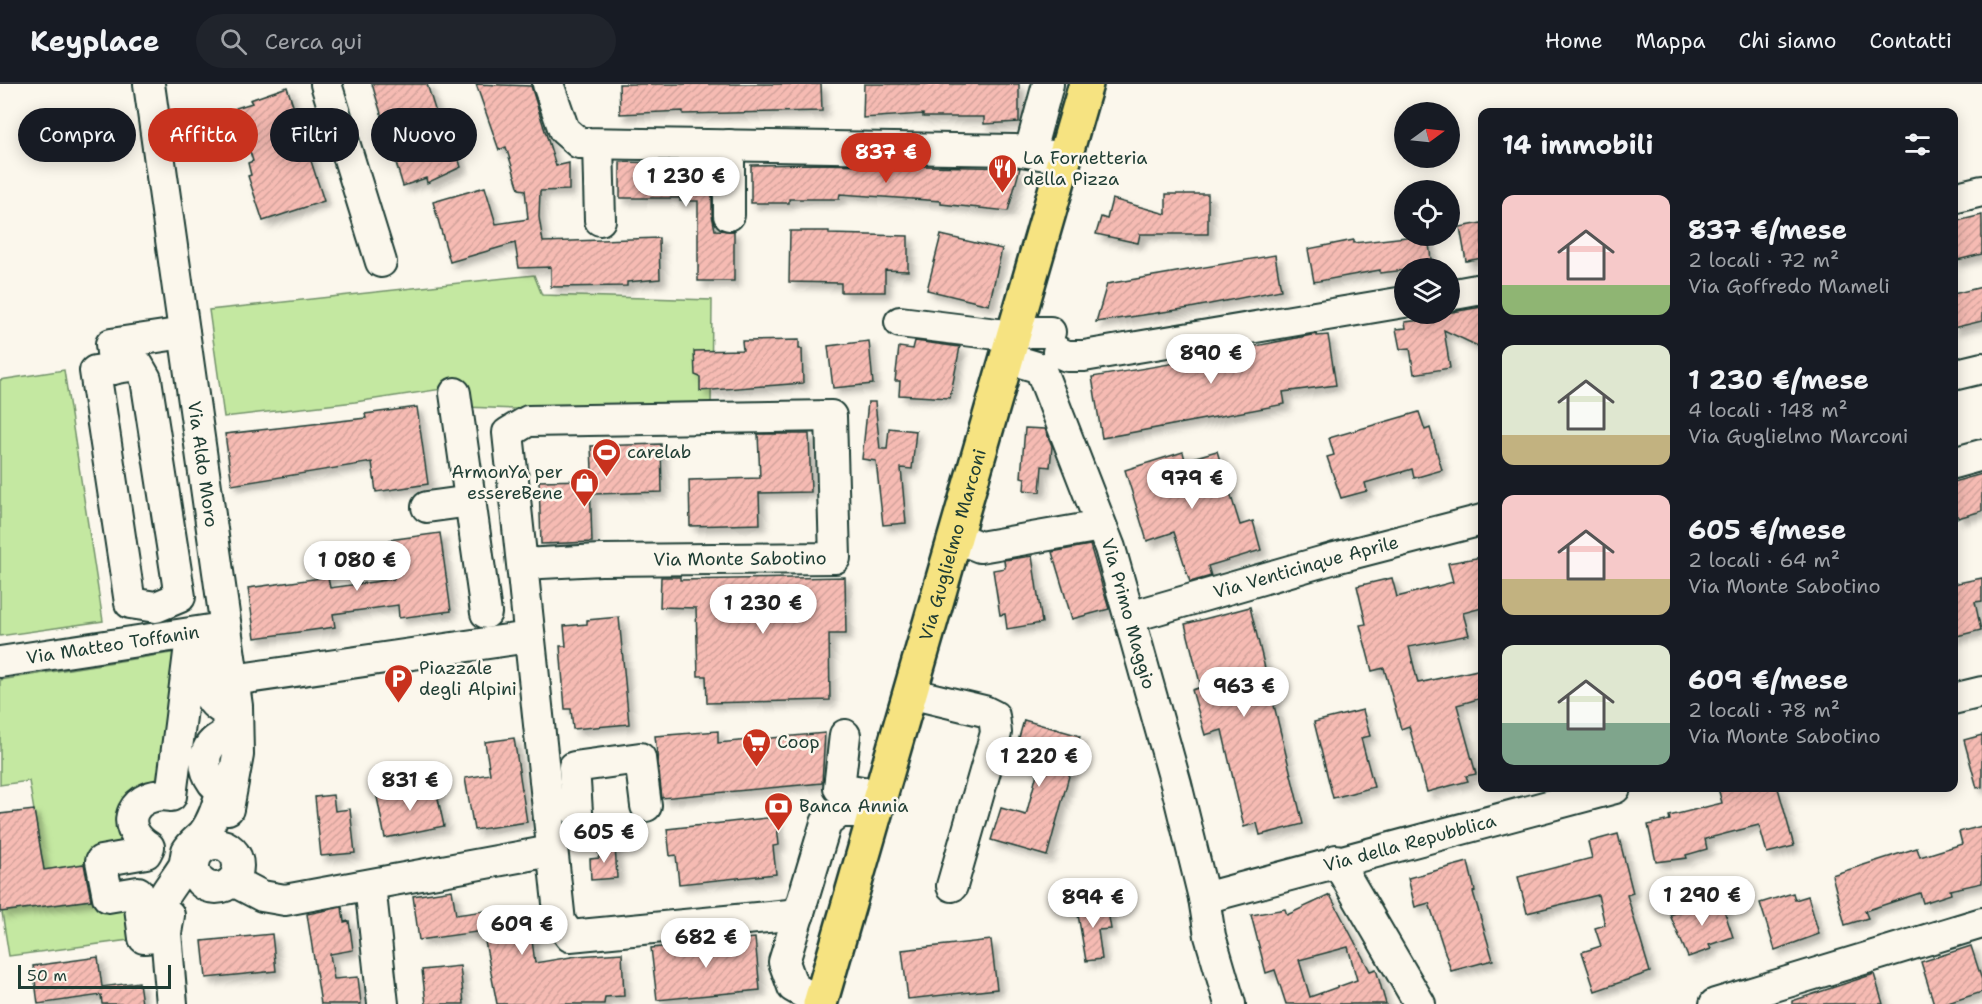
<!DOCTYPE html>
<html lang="it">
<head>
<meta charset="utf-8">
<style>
	:root { --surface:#171b24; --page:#20242c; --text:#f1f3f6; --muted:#9ea1a6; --line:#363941; --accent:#c8321e }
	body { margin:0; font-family:"Shantell Sans",sans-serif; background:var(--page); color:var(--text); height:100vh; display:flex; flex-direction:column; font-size:22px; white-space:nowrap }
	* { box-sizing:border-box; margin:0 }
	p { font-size:20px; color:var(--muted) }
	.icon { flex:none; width:33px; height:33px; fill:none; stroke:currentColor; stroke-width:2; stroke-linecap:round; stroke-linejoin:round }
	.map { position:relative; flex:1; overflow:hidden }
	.side { position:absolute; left:1478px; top:24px; width:480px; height:684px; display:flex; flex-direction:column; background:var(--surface); border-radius:12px; box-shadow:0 3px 15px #0003 }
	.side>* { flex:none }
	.banner { position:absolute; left:18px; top:24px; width:570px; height:54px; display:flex; gap:12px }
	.needle { width:39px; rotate:75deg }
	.tools { position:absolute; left:1394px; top:18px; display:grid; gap:12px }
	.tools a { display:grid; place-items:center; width:66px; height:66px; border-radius:50%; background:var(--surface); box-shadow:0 3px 15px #0003; font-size:30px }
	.scale { position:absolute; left:18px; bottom:15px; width:153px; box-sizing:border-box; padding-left:6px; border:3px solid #1f3d34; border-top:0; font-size:16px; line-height:21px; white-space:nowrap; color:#1f3d34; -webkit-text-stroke:4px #fbf7ec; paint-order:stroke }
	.price { position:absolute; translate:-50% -51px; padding:0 14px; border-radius:21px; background:#fff; color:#222; font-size:20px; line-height:39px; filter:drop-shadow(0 2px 3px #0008) }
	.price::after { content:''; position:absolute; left:50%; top:36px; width:18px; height:14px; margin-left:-9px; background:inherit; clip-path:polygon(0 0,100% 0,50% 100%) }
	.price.on { background:var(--accent); color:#fff }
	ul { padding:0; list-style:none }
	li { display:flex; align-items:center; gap:18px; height:150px; padding:0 24px }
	li span { display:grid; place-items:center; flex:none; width:168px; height:120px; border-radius:12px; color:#555 }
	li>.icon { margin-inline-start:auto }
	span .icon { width:72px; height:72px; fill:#fffc; stroke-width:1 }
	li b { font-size:26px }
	h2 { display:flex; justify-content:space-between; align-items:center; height:72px; padding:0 24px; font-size:26px }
	.tag { padding:0 21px; border-radius:27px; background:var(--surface); box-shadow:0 3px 15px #0003; font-size:21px; line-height:54px }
	.tag.on { background:var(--accent); color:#fff }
	header { display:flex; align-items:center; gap:36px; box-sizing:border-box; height:84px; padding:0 30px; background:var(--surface); border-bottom:2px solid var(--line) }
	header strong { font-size:28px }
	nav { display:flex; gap:33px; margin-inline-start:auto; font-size:21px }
	.search { width:420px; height:54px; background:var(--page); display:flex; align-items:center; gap:15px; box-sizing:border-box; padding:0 21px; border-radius:33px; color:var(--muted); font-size:22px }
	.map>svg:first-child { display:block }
</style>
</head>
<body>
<header>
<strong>Keyplace</strong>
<div class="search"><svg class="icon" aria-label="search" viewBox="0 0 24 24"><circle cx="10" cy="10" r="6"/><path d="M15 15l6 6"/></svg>Cerca qui</div>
<nav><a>Home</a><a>Mappa</a><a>Chi siamo</a><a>Contatti</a></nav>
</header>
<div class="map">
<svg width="1982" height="920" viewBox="0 0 1982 920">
	<defs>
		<pattern id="building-hatch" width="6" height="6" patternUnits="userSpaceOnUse" patternTransform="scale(1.5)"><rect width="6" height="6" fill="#f6bbb3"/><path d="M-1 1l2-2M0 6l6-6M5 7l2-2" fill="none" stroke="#d2a29b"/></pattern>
		<filter id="shadow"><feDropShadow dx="5.5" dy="5.5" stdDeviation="3" flood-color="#0004"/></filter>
	</defs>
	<rect width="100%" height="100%" fill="#fbf7ec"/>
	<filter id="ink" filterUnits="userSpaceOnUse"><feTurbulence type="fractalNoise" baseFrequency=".0167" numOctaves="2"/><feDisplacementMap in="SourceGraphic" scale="12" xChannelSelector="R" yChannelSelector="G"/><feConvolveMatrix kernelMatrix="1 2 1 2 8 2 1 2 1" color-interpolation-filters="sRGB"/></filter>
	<g filter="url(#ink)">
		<g fill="#c4e8a1" stroke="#72926a" stroke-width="1.5">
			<polygon points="534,191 542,211 712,216 711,323 543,326 465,323 462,302 355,318 224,333 209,226"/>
			<polygon points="64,286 103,537 0,552 0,296"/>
			<polygon points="190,566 162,710 134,749 101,777 44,786 29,697 0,701 0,596"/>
			<polygon points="138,808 144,854 9,872 2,828"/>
		</g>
		<g fill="url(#building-hatch)" stroke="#1f3d34" stroke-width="1.5" fill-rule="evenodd" filter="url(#shadow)">
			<polygon points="372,0 427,0 442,48 450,46 461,83 427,99 426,94 403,102"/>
			<polygon points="476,0 531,2 556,82 569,79 569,106 540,107 539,133 543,158 659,154 660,195 627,198 627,202 551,203 551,183 519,184 515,159 450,178 433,118 485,103 496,140 528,135 525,106 519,105 506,63 499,66"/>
			<polygon points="619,0 821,0 822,27 683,30 683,27 620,30"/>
			<polygon points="864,0 1019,0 1019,38 984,40 984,33 923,33 923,30 863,34"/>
			<polygon points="287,3 324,117 263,137 248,92 251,91 248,79 253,77 236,24 252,19 250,16"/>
			<polygon points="620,78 712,80 712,131 715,146 734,147 734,197 698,197 698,117 680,117 680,114 620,114"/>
			<polygon points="815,80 922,82 1020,84 1008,127 941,120 941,117 840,110 839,115 789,115 789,119 751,119 751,81"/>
			<polygon points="1166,110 1208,110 1208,150 1140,150 1138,159 1096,150 1101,133 1107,135 1112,115 1166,130"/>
			<polygon points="1982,131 1982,170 1953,177 1953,138"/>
			<polygon points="1482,139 1482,174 1466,177 1460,143"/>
			<polygon points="790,147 829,147 829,150 908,152 908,187 885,186 885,208 841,208 841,199 789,198"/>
			<polygon points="941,151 1002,165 989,221 927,206"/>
			<polygon points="1415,152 1428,152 1432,183 1380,189 1380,186 1314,198 1308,165 1354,156 1354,159"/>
			<polygon points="1275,171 1281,206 1190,224 1096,238 1107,200"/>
			<polygon points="1982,203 1982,237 1953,244 1953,210"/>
			<polygon points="1482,223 1482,264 1444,246 1450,284 1414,290 1410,264 1400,265 1396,245 1406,244 1405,238 1421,236 1417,234"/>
			<polygon points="1317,250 1317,252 1328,251 1336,301 1283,308 1285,320 1102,354 1092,293 1241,268 1240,265"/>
			<polygon points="799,256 799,265 802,265 803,299 700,307 700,293 695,291 694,267 743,266 742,257"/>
			<polygon points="869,257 873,300 833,304 828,262"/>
			<polygon points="915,257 960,263 950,314 899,311 900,297 895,297 899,263 913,265"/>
			<polygon points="868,318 875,318 880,365 887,365 889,344 916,347 912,385 901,384 906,439 883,441 876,377 862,375"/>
			<polygon points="417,323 428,400 376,408 372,378 232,401 225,350 366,334 365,330"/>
			<polygon points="1419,328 1425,346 1430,344 1442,386 1414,394 1412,385 1365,399 1367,407 1341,414 1327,373 1334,371 1329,354"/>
			<polygon points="1025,344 1045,345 1052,362 1050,383 1042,382 1040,408 1024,406 1025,394 1021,393"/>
			<polygon points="758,350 809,350 811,408 759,409 760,440 690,442 689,396 760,394"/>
			<polygon points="661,360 662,408 593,410 591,362"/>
			<polygon points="1217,367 1240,441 1253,437 1261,466 1208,482 1211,492 1190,498 1174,448 1147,457 1125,386 1183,368 1185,376"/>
			<polygon points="1982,390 1982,427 1958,434 1953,416 1953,398"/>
			<polygon points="590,396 592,458 541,460 539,397"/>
			<polygon points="440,449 451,527 399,534 398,521 333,530 335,543 255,554 248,504 328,493 330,504 394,495 389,456"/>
			<polygon points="1090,461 1109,525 1072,535 1052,468"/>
			<polygon points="1032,472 1042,539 1007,545 1005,530 1000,531 993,486 1005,484 1004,476"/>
			<polygon points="1482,473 1482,524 1463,529 1469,551 1409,563 1418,599 1482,585 1482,614 1457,621 1476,690 1466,692 1468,697 1427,708 1409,642 1401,645 1384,584 1372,587 1360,541 1366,540 1357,502 1392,494 1397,513 1453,498 1448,479"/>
			<polygon points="661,493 680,493 680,496 845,493 846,550 829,550 830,616 707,619 706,592 698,592 696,524 660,523"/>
			<polygon points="1982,494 1982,517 1975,518 1981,546 1953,553 1953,500"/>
			<polygon points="1250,523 1303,740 1260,751 1257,739 1244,743 1222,646 1205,651 1192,606 1201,603 1185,540"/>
			<polygon points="619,533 629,640 573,645 571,625 565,625 560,562 566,562 564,542 587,540 587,536"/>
			<polygon points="1363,626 1370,652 1361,654 1374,703 1333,714 1314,638"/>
			<polygon points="1024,636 1080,652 1047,772 991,756 1001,724 1026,731 1039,682 1013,675"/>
			<polygon points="718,647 718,659 825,649 822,699 662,714 655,652"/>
			<polygon points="1982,651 1982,703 1977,704 1964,656"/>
			<polygon points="514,654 527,738 474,746 465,694 490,690 485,658"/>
			<polygon points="435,701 444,742 385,754 377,713"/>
			<polygon points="1718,704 1778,704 1794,762 1767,769 1759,741 1705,755 1707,765 1686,771 1687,774 1656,778 1648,741 1670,736 1669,732 1722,719"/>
			<polygon points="333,711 335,727 350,725 355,769 321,772 315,713"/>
			<polygon points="34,726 44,786 84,780 91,816 0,828 0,730"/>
			<polygon points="776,733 779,761 773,762 776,790 679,800 676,771 670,772 667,745"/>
			<polygon points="1982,742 1982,799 1950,806 1951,810 1923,819 1920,809 1865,827 1868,834 1845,841 1832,791 1917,764 1920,773 1962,760 1959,748"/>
			<polygon points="1618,750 1633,809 1627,811 1650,888 1595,907 1582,868 1601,862 1595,844 1605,841 1598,811 1527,829 1518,793 1592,774 1588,758"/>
			<polygon points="615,761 617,794 591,796 590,775 599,774 598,762"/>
			<polygon points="1468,778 1475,807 1473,808 1493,876 1451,887 1429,819 1415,823 1408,794"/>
			<polygon points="452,806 456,831 505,824 506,829 528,826 535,879 577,872 622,869 624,912 605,913 604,920 497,920 483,847 419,856 413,812"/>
			<polygon points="1793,809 1795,816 1808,812 1819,850 1775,866 1760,819"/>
			<path d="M 1330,811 L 1370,887 L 1376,885 L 1386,920 L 1286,920 L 1275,886 L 1266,889 L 1251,831 L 1285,825 L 1287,831 ZM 1348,863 L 1357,896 L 1310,913 L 1299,876 Z"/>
			<polygon points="1720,814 1733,853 1709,861 1711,865 1688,873 1670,831"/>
			<polygon points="1107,821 1111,845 1098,846 1102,875 1086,877 1077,825"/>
			<polygon points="342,823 344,838 349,837 353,866 330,870 334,895 358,893 361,920 321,920 307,830"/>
			<polygon points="272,850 276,887 206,894 202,857"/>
			<polygon points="755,854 760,906 657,916 651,864"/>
			<polygon points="991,856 997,905 908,915 902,866"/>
			<polygon points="1971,862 1982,896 1982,908 1945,920 1934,920 1921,878"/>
			<polygon points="98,873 102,903 139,898 142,920 102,920 101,911 38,920 33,882"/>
			<polygon points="460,882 464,920 426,920 422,886"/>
			<polygon points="1874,890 1883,920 1792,920 1792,917"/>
		</g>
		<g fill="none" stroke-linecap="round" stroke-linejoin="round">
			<defs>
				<g id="minor">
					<path id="s1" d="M 149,0 L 237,622 L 238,671 L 228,725"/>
					<polyline points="326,0 381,178"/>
					<polyline points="548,0 564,46 579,59 1015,66 1064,74"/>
					<polyline points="598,60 600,136"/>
					<polyline points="1030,67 1048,0"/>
					<polyline points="1953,114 1982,107"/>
					<polyline points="729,131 729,61"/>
					<polyline points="1449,211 1482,205"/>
					<polyline points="900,238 1013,252 1030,248 1050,248"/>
					<polyline points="1058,268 1067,272 1084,272 1404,218"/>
					<path id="s2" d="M 1007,274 L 1040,284 L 1110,464 L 1176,700 L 1204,814 L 1210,852 L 1230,920"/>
					<polygon points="138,281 146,295 180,513 156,523 130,519 95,287"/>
					<polyline points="114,285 111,260 184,249"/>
					<polyline points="1953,291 1982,284"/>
					<polyline points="455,309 486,529"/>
					<polyline points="1953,379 1982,371"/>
					<polyline points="427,423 471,417"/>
					<polyline points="955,453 980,463 1101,442"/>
					<path id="s3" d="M 522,480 L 601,476 L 835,474 L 831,332 L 528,337 L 508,349 L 560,838 L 570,852 L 799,830"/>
					<path id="s4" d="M 1130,533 L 1335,474 L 1482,436"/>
					<path d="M 218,555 L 221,578 L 212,583 C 203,601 206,619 227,627 L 228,650 C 204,658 199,679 213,699 L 222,702 C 219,718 213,737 203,750 C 197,756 191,760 187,767 C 185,773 186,780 182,785 C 164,813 155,816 155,853 L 144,854 L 138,808 L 108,813 L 101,777 L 146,769 L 149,763 C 115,742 134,706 171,712 L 190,561 Z"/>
					<path id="s5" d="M 0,578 L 210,546"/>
					<polyline points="233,596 529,553"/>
					<polyline points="909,609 984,627 994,632 996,649 952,802"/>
					<polyline points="1953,615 1982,608"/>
					<polyline points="845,651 839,704 880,711"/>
					<polyline points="577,728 574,683 640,674 646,722"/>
					<circle cx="216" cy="782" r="22"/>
					<polyline points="1336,776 1420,920"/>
					<polyline points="233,797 262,812 285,816 551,767"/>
					<polyline points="370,801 383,920"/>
					<path id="s6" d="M 1204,814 L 1615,704"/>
					<polyline points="169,831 166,849 172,920"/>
					<polyline points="821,919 793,903 784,878 826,739 840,728 875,728"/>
					<polyline points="1715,920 1982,839"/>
				</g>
				<g id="major">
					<path id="s7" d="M 820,920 L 1086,0"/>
				</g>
			</defs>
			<use href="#minor" stroke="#1f3d34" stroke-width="34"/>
			<use href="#major" stroke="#1f3d34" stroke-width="38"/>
			<use href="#minor" stroke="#fbf7ec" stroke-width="30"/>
			<use href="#major" stroke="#f6e381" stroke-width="33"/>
		</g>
	</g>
	<defs>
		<symbol id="restaurant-pin" viewBox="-11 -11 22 30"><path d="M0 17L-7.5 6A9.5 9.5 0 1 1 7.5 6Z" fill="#c8321e" stroke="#fbf7ec"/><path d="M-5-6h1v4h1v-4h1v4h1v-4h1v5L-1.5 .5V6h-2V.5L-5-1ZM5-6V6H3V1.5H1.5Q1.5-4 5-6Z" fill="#fff"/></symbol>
		<symbol id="stadium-pin" viewBox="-11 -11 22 30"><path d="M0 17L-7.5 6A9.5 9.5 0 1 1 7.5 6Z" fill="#c8321e" stroke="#fbf7ec"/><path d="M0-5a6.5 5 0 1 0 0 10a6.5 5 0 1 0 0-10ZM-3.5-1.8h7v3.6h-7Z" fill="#fff"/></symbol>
		<symbol id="shop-pin" viewBox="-11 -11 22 30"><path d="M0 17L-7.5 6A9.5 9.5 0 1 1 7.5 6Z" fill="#c8321e" stroke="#fbf7ec"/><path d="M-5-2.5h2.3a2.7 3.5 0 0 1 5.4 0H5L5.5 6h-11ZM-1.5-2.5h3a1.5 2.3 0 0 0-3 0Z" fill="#fff"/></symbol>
		<symbol id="parking-pin" viewBox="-11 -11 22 30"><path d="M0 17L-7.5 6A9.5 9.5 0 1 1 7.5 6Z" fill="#c8321e" stroke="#fbf7ec"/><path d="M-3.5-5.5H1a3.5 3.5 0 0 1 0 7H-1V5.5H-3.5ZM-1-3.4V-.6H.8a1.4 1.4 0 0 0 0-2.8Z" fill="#fff"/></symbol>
		<symbol id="supermarket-pin" viewBox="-11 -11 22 30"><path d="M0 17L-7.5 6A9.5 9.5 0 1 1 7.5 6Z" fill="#c8321e" stroke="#fbf7ec"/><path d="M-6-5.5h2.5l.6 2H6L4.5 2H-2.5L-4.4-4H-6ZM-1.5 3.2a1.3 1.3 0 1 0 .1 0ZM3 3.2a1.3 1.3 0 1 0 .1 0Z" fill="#fff"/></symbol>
		<symbol id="bank-pin" viewBox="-11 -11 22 30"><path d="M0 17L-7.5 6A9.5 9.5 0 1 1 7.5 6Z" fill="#c8321e" stroke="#fbf7ec"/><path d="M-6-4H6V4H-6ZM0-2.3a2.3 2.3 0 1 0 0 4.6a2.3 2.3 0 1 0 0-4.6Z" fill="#fff"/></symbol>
	</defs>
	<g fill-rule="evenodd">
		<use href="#restaurant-pin" x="986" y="68" width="33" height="45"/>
		<use href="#stadium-pin" x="590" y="352" width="33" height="45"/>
		<use href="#shop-pin" x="568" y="382" width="33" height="45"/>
		<use href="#parking-pin" x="382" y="578" width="33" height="45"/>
		<use href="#supermarket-pin" x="740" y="642" width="33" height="45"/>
		<use href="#bank-pin" x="762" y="706" width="33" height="45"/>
	</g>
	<g text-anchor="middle" stroke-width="5" stroke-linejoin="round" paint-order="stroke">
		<g font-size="18" fill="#1f3d34" stroke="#fbf7ec" text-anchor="start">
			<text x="1023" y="80">La Fornetteria<tspan x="1023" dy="21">della Pizza</tspan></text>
			<text x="627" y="374">carelab</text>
			<text x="563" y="394" text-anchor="end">ArmonYa per<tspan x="563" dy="21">essereBene</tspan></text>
			<text x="419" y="590">Piazzale<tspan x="419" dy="21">degli Alpini</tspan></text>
			<text x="777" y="664">Coop</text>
			<text x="799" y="728">Banca Annia</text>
		</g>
		<g font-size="18" fill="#1f3d34" stroke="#fbf7ec">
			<text dy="6" stroke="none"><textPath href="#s1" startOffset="384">Via Aldo Moro</textPath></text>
			<text dy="6" stroke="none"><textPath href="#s7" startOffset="478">Via Guglielmo Marconi</textPath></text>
			<text dy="6" stroke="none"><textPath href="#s3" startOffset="218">Via Monte Sabotino</textPath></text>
			<text dy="6" stroke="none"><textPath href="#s4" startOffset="183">Via Venticinque Aprile</textPath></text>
			<text dy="6" stroke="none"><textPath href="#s2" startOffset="296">Via Primo Maggio</textPath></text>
			<text dy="6" stroke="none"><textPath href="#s5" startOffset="114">Via Matteo Toffanin</textPath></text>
			<text dy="6" stroke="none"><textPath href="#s6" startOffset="213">Via della Repubblica</textPath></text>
		</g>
	</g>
</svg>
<div class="tools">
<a><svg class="needle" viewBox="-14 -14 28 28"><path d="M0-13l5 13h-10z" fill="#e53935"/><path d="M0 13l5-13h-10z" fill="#9ea1a6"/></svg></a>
<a><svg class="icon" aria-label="locate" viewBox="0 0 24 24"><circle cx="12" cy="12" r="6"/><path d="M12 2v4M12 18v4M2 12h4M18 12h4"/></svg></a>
<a><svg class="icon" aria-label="layers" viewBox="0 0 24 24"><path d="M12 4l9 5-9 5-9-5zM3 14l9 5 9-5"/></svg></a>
</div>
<div class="scale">50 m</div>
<b class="price on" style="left:886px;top:100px">837 €</b>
<b class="price" style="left:686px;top:124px">1 230 €</b>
<b class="price" style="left:1211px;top:301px">890 €</b>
<b class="price" style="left:1192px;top:426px">979 €</b>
<b class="price" style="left:357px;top:508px">1 080 €</b>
<b class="price" style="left:763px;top:551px">1 230 €</b>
<b class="price" style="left:1244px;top:634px">963 €</b>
<b class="price" style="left:1039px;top:704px">1 220 €</b>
<b class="price" style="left:410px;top:728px">831 €</b>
<b class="price" style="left:604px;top:780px">605 €</b>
<b class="price" style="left:1702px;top:843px">1 290 €</b>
<b class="price" style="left:1093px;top:845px">894 €</b>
<b class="price" style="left:522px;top:872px">609 €</b>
<b class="price" style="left:706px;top:885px">682 €</b>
<div class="banner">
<a class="tag">Compra</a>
<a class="tag on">Affitta</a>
<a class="tag">Filtri</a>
<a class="tag">Nuovo</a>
</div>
<section class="side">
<h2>14 immobili<svg class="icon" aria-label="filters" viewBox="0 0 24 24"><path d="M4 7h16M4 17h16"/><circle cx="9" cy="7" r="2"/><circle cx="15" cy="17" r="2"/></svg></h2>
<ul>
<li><span style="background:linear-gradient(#f6c9c9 75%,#8fb573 0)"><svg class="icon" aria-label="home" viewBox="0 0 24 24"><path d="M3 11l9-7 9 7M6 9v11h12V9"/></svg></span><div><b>837 €/mese</b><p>2 locali · 72 m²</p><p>Via Goffredo Mameli</p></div></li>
<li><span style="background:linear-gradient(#dfe7d0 75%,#c2b280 0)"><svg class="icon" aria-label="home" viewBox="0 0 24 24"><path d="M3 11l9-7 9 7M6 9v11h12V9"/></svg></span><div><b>1 230 €/mese</b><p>4 locali · 148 m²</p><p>Via Guglielmo Marconi</p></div></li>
<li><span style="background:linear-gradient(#f6c9c9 70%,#c2b280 0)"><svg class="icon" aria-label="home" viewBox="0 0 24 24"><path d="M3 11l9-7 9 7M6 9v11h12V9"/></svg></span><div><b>605 €/mese</b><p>2 locali · 64 m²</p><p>Via Monte Sabotino</p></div></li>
<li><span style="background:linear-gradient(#dfe7d0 65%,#7fa58c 0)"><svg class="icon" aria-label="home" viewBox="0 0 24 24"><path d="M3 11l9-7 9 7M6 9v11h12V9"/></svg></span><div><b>609 €/mese</b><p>2 locali · 78 m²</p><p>Via Monte Sabotino</p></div></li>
</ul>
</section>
</div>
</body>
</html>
